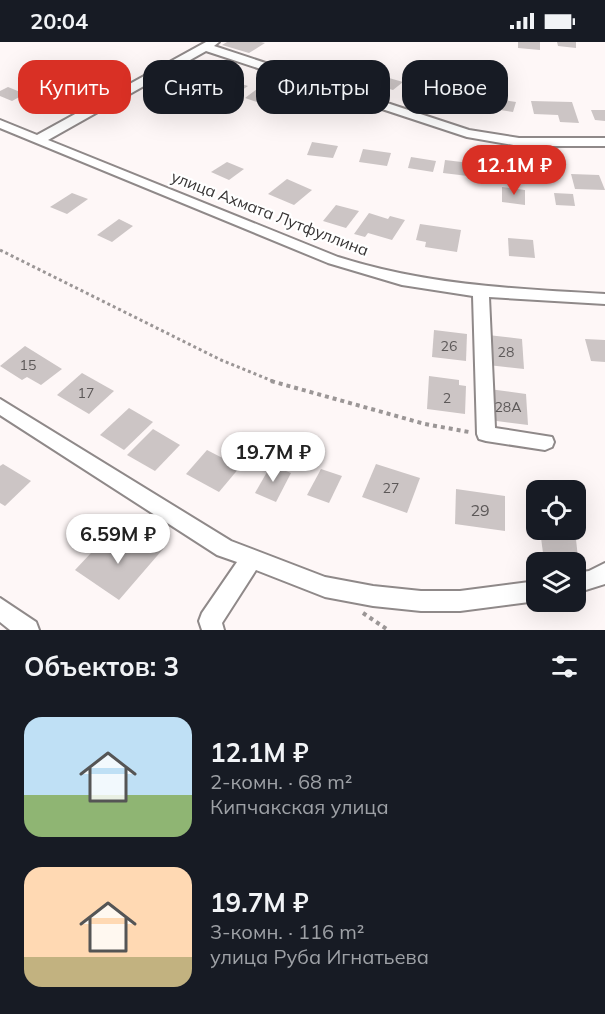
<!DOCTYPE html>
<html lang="ru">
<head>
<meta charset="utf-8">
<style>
	:root { --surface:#171b24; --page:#242831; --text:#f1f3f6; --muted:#9ea1a6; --accent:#d93025 }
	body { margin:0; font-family:Mulish,sans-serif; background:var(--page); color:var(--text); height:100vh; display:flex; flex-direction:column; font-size:22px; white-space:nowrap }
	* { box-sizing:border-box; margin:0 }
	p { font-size:20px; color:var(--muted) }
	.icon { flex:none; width:33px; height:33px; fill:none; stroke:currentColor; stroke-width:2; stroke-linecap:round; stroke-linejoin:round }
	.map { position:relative; height:588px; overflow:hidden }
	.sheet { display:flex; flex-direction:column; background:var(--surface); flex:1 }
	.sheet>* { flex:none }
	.hud { position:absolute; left:18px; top:18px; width:570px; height:54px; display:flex; gap:12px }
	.fabs { position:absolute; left:526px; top:438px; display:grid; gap:12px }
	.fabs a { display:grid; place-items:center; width:60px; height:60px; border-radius:12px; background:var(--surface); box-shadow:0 6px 24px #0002; font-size:30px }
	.price { position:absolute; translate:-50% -51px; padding:0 14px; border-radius:21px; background:#fff; color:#222; font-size:20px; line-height:39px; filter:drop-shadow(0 2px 3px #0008) }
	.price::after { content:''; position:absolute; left:50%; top:36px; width:18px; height:14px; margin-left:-9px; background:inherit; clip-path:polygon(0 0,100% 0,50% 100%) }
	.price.selected { background:var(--accent); color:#fff }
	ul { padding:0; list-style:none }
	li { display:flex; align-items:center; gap:18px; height:150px; padding:0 24px }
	li span { display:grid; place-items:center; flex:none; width:168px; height:120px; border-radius:18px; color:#555 }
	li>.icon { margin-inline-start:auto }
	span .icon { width:72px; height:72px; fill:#fffc; stroke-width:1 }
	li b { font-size:26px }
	h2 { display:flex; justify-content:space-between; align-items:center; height:72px; padding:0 24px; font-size:26px }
	.tag { padding:0 21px; border-radius:18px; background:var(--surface); box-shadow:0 6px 24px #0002; font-size:21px; line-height:54px }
	.tag.selected { background:var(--accent); color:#fff }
	.status { display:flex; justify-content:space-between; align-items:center; height:42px; padding:0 30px; background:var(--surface); direction:ltr }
	.status svg { height:16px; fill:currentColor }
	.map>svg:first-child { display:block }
</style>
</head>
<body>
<div class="status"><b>20:04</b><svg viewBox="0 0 49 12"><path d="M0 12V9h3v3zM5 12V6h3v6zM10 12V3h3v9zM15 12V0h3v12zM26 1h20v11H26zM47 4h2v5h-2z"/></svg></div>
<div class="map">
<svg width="605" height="588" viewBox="0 0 605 588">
	<rect width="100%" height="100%" fill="#fef7f7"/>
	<g fill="#ccc5c5">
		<polygon points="227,0 261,0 265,1 249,11 222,3"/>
		<polygon points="518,0 540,0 540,8 518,6"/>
		<polygon points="557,0 576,0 576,6 558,4"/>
		<polygon points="318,19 331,23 320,32 306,27"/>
		<polygon points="200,23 214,28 205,34 191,29"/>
		<polygon points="382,34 403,40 393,48 373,42"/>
		<polygon points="184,35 197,39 188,45 174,41"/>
		<polygon points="235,40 248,44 236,52 223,48"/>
		<polygon points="430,41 453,46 445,58 421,52"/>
		<polygon points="73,43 90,49 68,62 51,56"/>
		<polygon points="8,45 25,52 12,59 0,54 0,49"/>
		<polygon points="166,46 179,51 170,57 156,52"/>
		<polygon points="257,47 270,52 257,60 245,56"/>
		<polygon points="491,56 516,60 513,70 487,66"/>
		<polygon points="531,59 572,60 579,81 560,80 558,73 534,72"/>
		<polygon points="591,68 605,68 605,79 595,78"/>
		<polygon points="312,100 338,104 333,116 307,113"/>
		<polygon points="363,107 391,111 387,124 359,120"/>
		<polygon points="411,115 436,119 433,130 408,126"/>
		<polygon points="445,118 470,121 468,134 443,131"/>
		<polygon points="227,120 244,127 229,138 211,130"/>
		<polygon points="533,121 558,122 561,134 536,132"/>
		<polygon points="571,132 599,133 605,148 575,147"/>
		<polygon points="287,137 312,148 294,163 268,152"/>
		<polygon points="502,145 525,148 525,163 502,160"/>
		<polygon points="72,151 88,157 67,172 50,165"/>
		<polygon points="554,151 573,152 575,164 556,163"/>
		<polygon points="336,163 359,169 346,186 323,179"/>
		<polygon points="369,171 388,177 390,174 405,178 392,198 368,191 365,195 354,192"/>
		<polygon points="119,177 133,184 112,200 97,193"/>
		<polygon points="420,182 461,188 457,210 425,205 426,200 416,198"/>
		<polygon points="508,196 533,198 535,216 509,214"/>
		<polygon points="434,288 467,292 466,319 432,315"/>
		<polygon points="488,293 522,297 524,327 488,323"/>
		<polygon points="585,297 605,298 605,320 591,319"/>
		<polygon points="25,304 62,327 41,343 27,335 22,338 0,324"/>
		<polygon points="82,331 114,349 89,372 57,353"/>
		<polygon points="429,334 459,338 459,343 466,344 465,372 427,367"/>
		<polygon points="489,347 526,352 528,383 489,378"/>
		<polygon points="129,366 153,380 124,408 100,393"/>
		<polygon points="153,387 180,403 155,429 127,413"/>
		<polygon points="207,408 240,425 219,450 186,432"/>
		<polygon points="3,422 31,439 5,464 0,461 0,424"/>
		<polygon points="376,422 420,436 407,471 362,455"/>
		<polygon points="271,423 291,431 276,460 255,451"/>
		<polygon points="321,427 342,434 329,461 307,453"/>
		<polygon points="456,447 505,454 505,489 455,482"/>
		<polygon points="540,488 575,488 578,516 543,511"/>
		<polygon points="143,494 163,507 119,558 75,528 106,495 129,509"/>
	</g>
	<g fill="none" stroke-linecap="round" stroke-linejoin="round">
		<defs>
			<g id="minor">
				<path d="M 206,0 L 219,0 L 214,4 L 469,88 L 519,96 L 605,96 L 605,104 L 519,104 L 467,95 L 206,9 L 48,98 L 338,215 C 425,243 514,247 605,252 L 605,262 L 489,255 L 495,386 L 552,395 L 554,400 L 552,405 L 545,408 L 486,399 L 479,397 L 477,392 L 473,254 L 402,243 L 328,221 L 0,86 L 0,78 L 37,93 Z"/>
				<polygon points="0,357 231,499 325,535 373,544 421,549 460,549 537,539 537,559 460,569 421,569 373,564 325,555 256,528 222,581 224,588 202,588 199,579 202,571 237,520 217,513 0,373"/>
				<polygon points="605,521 605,542 576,551 576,531 589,529"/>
				<polygon points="0,556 36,580 39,588 10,588 0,580"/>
			</g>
		</defs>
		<use href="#minor" stroke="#8f8989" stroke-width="4"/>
		<polyline stroke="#9b9696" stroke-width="3" stroke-dasharray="3 3" stroke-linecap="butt" points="0,208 221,318 275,340"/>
		<g stroke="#9b9696" stroke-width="4" stroke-dasharray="4 4" stroke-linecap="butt">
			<polyline points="271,339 425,382 469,390"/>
			<polyline points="363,571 388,588"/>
		</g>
		<use href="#minor" fill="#fff" fill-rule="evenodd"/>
	</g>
	<g text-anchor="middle" stroke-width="4.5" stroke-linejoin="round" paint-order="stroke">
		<g font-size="14" fill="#5c5858">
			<text x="449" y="309">26</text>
			<text x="506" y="315">28</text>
			<text x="28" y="328">15</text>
			<text x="86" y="356">17</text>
			<text x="447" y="361">2</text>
			<text x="508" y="370">28А</text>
			<text x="391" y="451">27</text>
		</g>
		<g font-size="16" fill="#373434" stroke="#fff">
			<text transform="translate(270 171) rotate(21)" y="6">улица Ахмата Лутфуллина</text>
		</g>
		<g font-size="16" fill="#5c5858">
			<text x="480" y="474">29</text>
		</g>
	</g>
</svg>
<div class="fabs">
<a><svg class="icon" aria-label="locate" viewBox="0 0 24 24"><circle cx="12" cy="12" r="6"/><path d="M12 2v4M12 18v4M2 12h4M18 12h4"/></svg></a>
<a><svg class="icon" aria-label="layers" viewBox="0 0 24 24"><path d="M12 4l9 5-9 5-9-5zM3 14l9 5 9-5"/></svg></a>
</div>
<b class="price selected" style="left:514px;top:154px">12.1M ₽</b>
<b class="price" style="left:273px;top:441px">19.7M ₽</b>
<b class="price" style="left:118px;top:523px">6.59M ₽</b>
<div class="hud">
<a class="tag selected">Купить</a>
<a class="tag">Снять</a>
<a class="tag">Фильтры</a>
<a class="tag">Новое</a>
</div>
</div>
<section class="sheet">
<h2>Объектов: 3<svg class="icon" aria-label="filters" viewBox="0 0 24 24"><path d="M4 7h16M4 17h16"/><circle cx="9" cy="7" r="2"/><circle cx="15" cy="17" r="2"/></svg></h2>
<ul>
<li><span style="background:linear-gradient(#bfe0f5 65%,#8fb573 0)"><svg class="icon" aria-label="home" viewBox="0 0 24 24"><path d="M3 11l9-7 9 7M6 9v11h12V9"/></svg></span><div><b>12.1M ₽</b><p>2-комн. · 68 m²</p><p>Кипчакская улица</p></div></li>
<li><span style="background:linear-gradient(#ffd9b3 75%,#c2b280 0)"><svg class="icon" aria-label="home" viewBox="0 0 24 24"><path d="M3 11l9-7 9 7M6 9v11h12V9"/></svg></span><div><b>19.7M ₽</b><p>3-комн. · 116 m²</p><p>улица Руба Игнатьева</p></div></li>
</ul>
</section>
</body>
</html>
